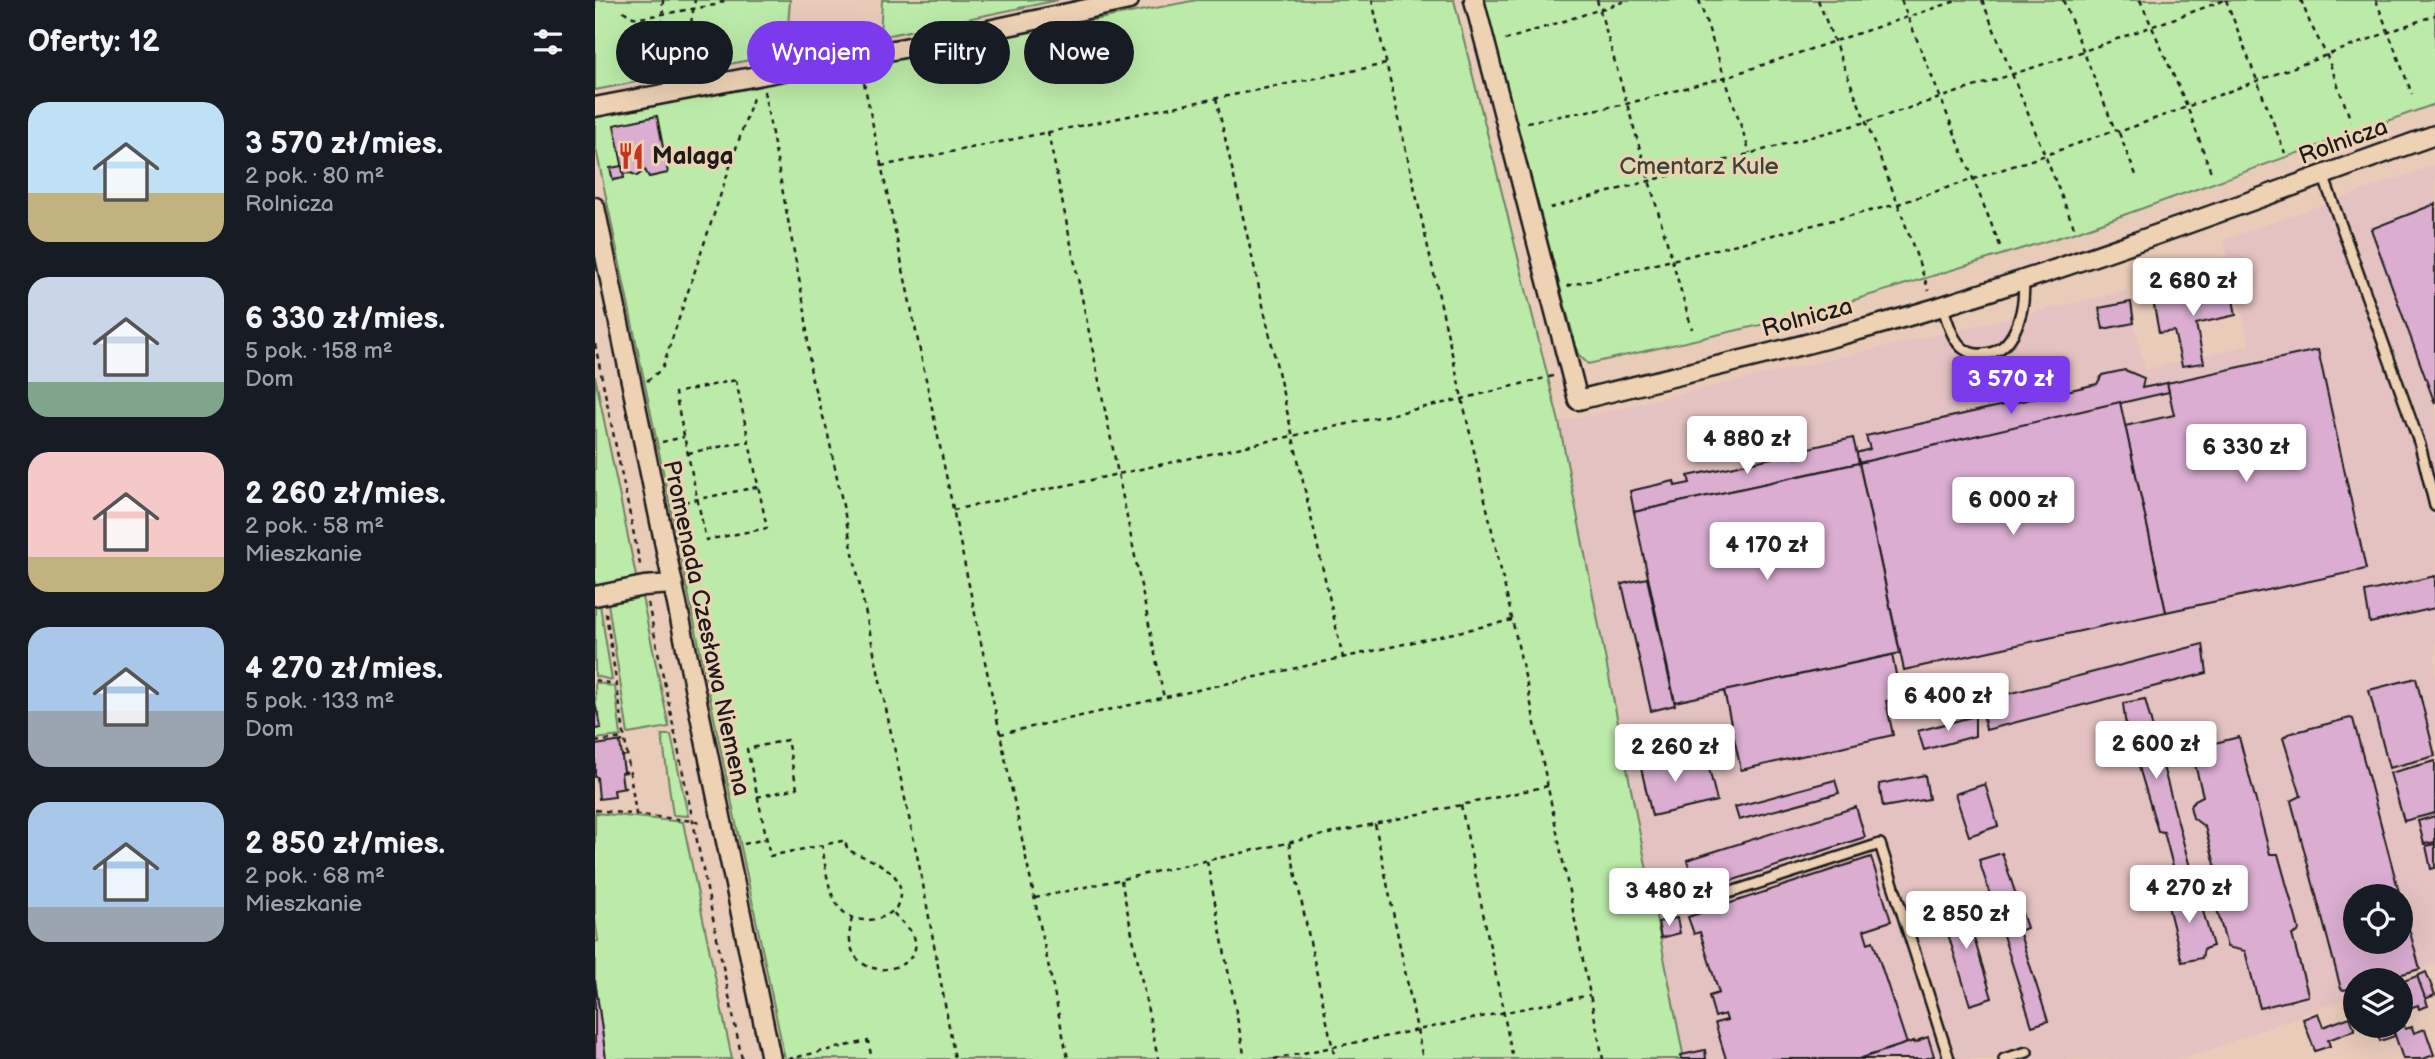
<!DOCTYPE html>
<html lang="pl">
<head>
<meta charset="utf-8">
<style>
	:root { --surface:#171b24; --page:#20242c; --text:#f1f3f6; --muted:#9ea1a6; --accent:#7c3aed }
	body { margin:0; font-family:"Balsamiq Sans",sans-serif; background:var(--page); color:var(--text); height:100vh; display:flex; flex-direction:column; font-size:26px; white-space:nowrap }
	* { box-sizing:border-box; margin:0 }
	p { font-size:23px; color:var(--muted) }
	.icon { flex:none; width:38px; height:38px; fill:none; stroke:currentColor; stroke-width:2; stroke-linecap:round; stroke-linejoin:round }
	.map { position:relative; flex:1; overflow:hidden }
	.details { display:flex; flex-direction:column; background:var(--surface); width:595px }
	.details>* { flex:none }
	.top-card { position:absolute; left:21px; top:21px; width:665px; height:63px; display:flex; gap:14px }
	.buttons { position:absolute; left:1748px; top:884px; display:grid; gap:14px }
	.buttons a { display:grid; place-items:center; width:70px; height:70px; border-radius:50%; background:var(--surface); box-shadow:0 7px 28px #0002; font-size:35px }
	.price { position:absolute; translate:-50% -60px; padding:0 16px; border-radius:7px; background:#fff; color:#222; font-size:23px; line-height:46px; filter:drop-shadow(0 2px 4px #0008) }
	.price::after { content:''; position:absolute; left:50%; top:42px; width:21px; height:16px; margin-left:-10px; background:inherit; clip-path:polygon(0 0,100% 0,50% 100%) }
	.price.current { background:var(--accent); color:#fff }
	ul { padding:0; list-style:none }
	li { display:flex; align-items:center; gap:21px; height:175px; padding:0 28px }
	li span { display:grid; place-items:center; flex:none; width:196px; height:140px; border-radius:21px; color:#555 }
	li>.icon { margin-inline-start:auto }
	span .icon { width:84px; height:84px; fill:#fffc; stroke-width:1 }
	li b { font-size:30px }
	h2 { display:flex; justify-content:space-between; align-items:center; height:84px; padding:0 28px; font-size:30px }
	.chip { padding:0 24px; border-radius:32px; background:var(--surface); box-shadow:0 7px 28px #0002; font-size:24px; line-height:63px }
	.chip.current { background:var(--accent); color:#fff }
	main { display:flex; flex:1; min-height:0 }
	.map>svg:first-child { display:block }
</style>
</head>
<body>
<main>
<section class="details">
<h2>Oferty: 12<svg class="icon" aria-label="filters" viewBox="0 0 24 24"><path d="M4 7h16M4 17h16"/><circle cx="9" cy="7" r="2"/><circle cx="15" cy="17" r="2"/></svg></h2>
<ul>
<li><span style="background:linear-gradient(#bfe0f5 65%,#c2b280 0)"><svg class="icon" aria-label="home" viewBox="0 0 24 24"><path d="M3 11l9-7 9 7M6 9v11h12V9"/></svg></span><div><b>3 570 zł/mies.</b><p>2 pok. · 80 m²</p><p>Rolnicza</p></div></li>
<li><span style="background:linear-gradient(#c9d6e8 75%,#7fa58c 0)"><svg class="icon" aria-label="home" viewBox="0 0 24 24"><path d="M3 11l9-7 9 7M6 9v11h12V9"/></svg></span><div><b>6 330 zł/mies.</b><p>5 pok. · 158 m²</p><p>Dom</p></div></li>
<li><span style="background:linear-gradient(#f6c9c9 75%,#c2b280 0)"><svg class="icon" aria-label="home" viewBox="0 0 24 24"><path d="M3 11l9-7 9 7M6 9v11h12V9"/></svg></span><div><b>2 260 zł/mies.</b><p>2 pok. · 58 m²</p><p>Mieszkanie</p></div></li>
<li><span style="background:linear-gradient(#a9c7e8 60%,#9aa5b1 0)"><svg class="icon" aria-label="home" viewBox="0 0 24 24"><path d="M3 11l9-7 9 7M6 9v11h12V9"/></svg></span><div><b>4 270 zł/mies.</b><p>5 pok. · 133 m²</p><p>Dom</p></div></li>
<li><span style="background:linear-gradient(#a9c7e8 75%,#9aa5b1 0)"><svg class="icon" aria-label="home" viewBox="0 0 24 24"><path d="M3 11l9-7 9 7M6 9v11h12V9"/></svg></span><div><b>2 850 zł/mies.</b><p>2 pok. · 68 m²</p><p>Mieszkanie</p></div></li>
</ul>
</section>
<div class="map">
<svg width="1840" height="1059" viewBox="0 0 1840 1059">
	<rect width="100%" height="100%" fill="#e9cbba"/>
	<filter id="ink" filterUnits="userSpaceOnUse"><feTurbulence type="fractalNoise" baseFrequency=".0143" numOctaves="2"/><feDisplacementMap in="SourceGraphic" scale="14" xChannelSelector="R" yChannelSelector="G"/><feConvolveMatrix kernelMatrix="1 2 1 2 8 2 1 2 1" color-interpolation-filters="sRGB"/></filter>
	<g filter="url(#ink)">
		<path fill="#e4c2c1" fill-rule="evenodd" d="M 1840,165 L 1840,964 L 1800,980 L 1760,980 L 1760,995 L 1609,1052 L 1583,1059 L 1089,1059 L 964,422 L 1531,291 L 1550,370 L 1655,345 L 1628,240 ZM 1760,896 L 1806,896 L 1806,942 L 1760,942 Z"/>
		<g fill="#bceba9" stroke="#6c8462" stroke-width="2">
			<polygon points="0,0 195,0 191,53 0,90"/>
			<polygon points="287,0 463,0 285,37"/>
			<polygon points="602,0 859,0 964,422 1089,1059 190,1059 0,144 0,116"/>
			<polygon points="888,0 1840,0 1840,104 1481,232 1210,315 993,364 983,354"/>
			<polygon points="0,376 42,581 0,588"/>
			<polygon points="42,595 47,597 74,727 33,734 13,603"/>
			<polygon points="5,605 17,680 0,676 0,606"/>
			<polygon points="0,682 20,687 26,736 0,739 0,729 6,728 4,713 1,713"/>
			<polygon points="67,735 76,735 93,816 78,815"/>
			<polygon points="0,813 88,822 137,1059 11,1059 0,980 0,942 3,941 0,917"/>
		</g>
		<g fill="#daadd1" stroke="#1c1c1c" stroke-width="2">
			<polygon points="62,116 73,173 54,177 50,170 42,176 36,173 29,174 19,125"/>
			<polygon points="27,166 29,178 18,180 15,168"/>
			<polygon points="1840,204 1840,404 1776,229"/>
			<polygon points="1635,284 1641,315 1601,324 1609,363 1587,366 1579,331 1564,333 1558,300"/>
			<polygon points="1536,302 1539,323 1508,329 1504,308"/>
			<polygon points="1723,350 1771,569 1571,612 1530,426 1579,415 1572,383"/>
			<polygon points="1530,370 1549,378 1547,388 1572,383 1574,392 1264,463 1261,453 1275,449 1271,436 1502,384 1507,375"/>
			<polygon points="1525,402 1571,612 1309,670 1264,463"/>
			<polygon points="1258,438 1264,463 1039,512 1035,491 1079,481 1080,486 1095,483 1093,476 1200,453 1201,458 1215,455 1214,448"/>
			<polygon points="1264,463 1305,653 1080,702 1039,512"/>
			<polygon points="1840,576 1840,608 1775,623 1770,592"/>
			<polygon points="1052,578 1080,705 1056,711 1027,584"/>
			<polygon points="1608,644 1612,673 1391,730 1386,701"/>
			<polygon points="1297,655 1306,698 1291,701 1298,735 1146,770 1129,691"/>
			<polygon points="1821,678 1840,756 1794,768 1774,690"/>
			<polygon points="1550,699 1596,871 1580,874 1569,832 1563,831 1530,720 1528,703"/>
			<polygon points="0,703 6,728 0,729"/>
			<polygon points="1380,716 1380,736 1329,750 1323,731"/>
			<polygon points="1755,718 1758,719 1805,896 1760,896 1760,942 1806,942 1806,899 1825,969 1786,980 1760,980 1760,987 1749,990 1746,989 1696,801 1706,796 1688,738 1693,734"/>
			<polygon points="1644,737 1675,854 1683,854 1704,929 1703,932 1697,935 1713,994 1713,996 1665,1008 1650,951 1632,947 1613,875 1613,872 1621,868 1610,827 1598,818 1595,806 1600,800 1608,796 1596,749"/>
			<polygon points="28,741 25,743 27,756 29,756 27,758 29,771 32,772 26,773 28,787 31,788 19,790 20,797 4,799 2,777 0,777 0,745"/>
			<polygon points="1072,749 1078,772 1113,764 1122,801 1057,816 1043,755"/>
			<polygon points="1840,761 1840,813 1809,821 1795,773"/>
			<polygon points="1330,775 1334,799 1288,807 1284,784"/>
			<polygon points="1240,780 1244,793 1144,820 1140,807"/>
			<polygon points="1390,784 1403,826 1374,836 1360,794"/>
			<polygon points="1261,807 1270,837 1102,892 1092,860"/>
			<polygon points="1840,816 1840,842 1829,844 1823,821"/>
			<polygon points="1840,844 1840,868 1836,869 1831,846"/>
			<polygon points="1407,853 1432,928 1424,931 1453,1021 1437,1026 1384,860"/>
			<polygon points="1276,857 1296,921 1269,930 1273,943 1278,941 1312,1044 1264,1059 1131,1059 1120,1023 1132,1020 1130,1014 1120,1017 1114,996 1124,993 1105,932 1099,934 1093,917"/>
			<polygon points="1602,890 1618,946 1609,949 1607,958 1587,962 1571,898"/>
			<polygon points="1367,898 1397,998 1375,1005 1344,905"/>
			<polygon points="1082,918 1085,933 1066,938 1063,922"/>
			<polygon points="1831,972 1840,995 1830,999 1822,976"/>
			<polygon points="1822,976 1833,1006 1824,1009 1823,1005 1806,1011 1806,982"/>
			<polygon points="0,980 11,1059 0,1059"/>
			<polygon points="1723,1013 1728,1027 1755,1017 1760,1030 1733,1040 1735,1046 1720,1051 1708,1019"/>
			<polygon points="1780,1026 1795,1026 1800,1036 1785,1041"/>
			<polygon points="1809,1026 1810,1029 1817,1027 1819,1033 1830,1029 1839,1055 1828,1059 1808,1059 1798,1029"/>
			<polygon points="1333,1037 1339,1056 1330,1059 1264,1059 1319,1041 1319,1043 1325,1041 1324,1040"/>
			<polygon points="1110,1050 1111,1059 1087,1059 1086,1055"/>
		</g>
		<g fill="none" stroke-linecap="round" stroke-linejoin="round">
			<defs>
				<g id="lane">
					<polyline points="1728,175 1825,445 1840,506"/>
					<path d="M 1347,305 C 1352,319 1357,341 1369,349 C 1377,355 1386,355 1395,353 C 1423,346 1431,303 1428,279"/>
					<polyline points="1093,906 1285,844 1354,1059"/>
					<polyline points="1409,1059 1432,1052"/>
				</g>
				<g id="street">
					<path d="M 879,0 L 983,400 C 1102,370 1223,344 1341,308 C 1509,256 1674,194 1840,135"/>
					<polyline points="0,107 314,47 534,0"/>
					<polyline points="0,207 176,1059"/>
					<polyline points="0,596 49,586 78,584"/>
				</g>
			</defs>
			<use href="#lane" stroke="#1c1c1c" stroke-width="14"/>
			<use href="#street" stroke="#1c1c1c" stroke-width="23"/>
			<g stroke="#1c1c1c" stroke-width="2.5" stroke-dasharray="5 5" stroke-linecap="butt">
				<polyline points="68,0 67,32 71,43 88,66"/>
				<polyline points="777,0 934,694 1008,1059"/>
				<polyline points="1002,0 1097,329"/>
				<polyline points="1104,0 1155,153"/>
				<polyline points="1223,0 1303,204 1334,291"/>
				<polyline points="1306,0 1406,248"/>
				<polyline points="1387,0 1479,227"/>
				<polyline points="1468,0 1520,130"/>
				<polyline points="1545,0 1592,106 1617,175"/>
				<polyline points="1631,0 1690,153"/>
				<polyline points="1706,0 1715,23 1732,56 1756,121"/>
				<polyline points="1781,0 1817,94"/>
				<polyline points="28,11 38,17 45,18 120,5 131,0"/>
				<polyline points="96,23 100,0"/>
				<polyline points="910,40 1034,0"/>
				<polyline points="267,73 473,1059"/>
				<polyline points="169,91 210,311 216,376 232,430 327,879 360,1059"/>
				<polyline points="621,98 748,658"/>
				<polyline points="932,122 1031,104 1131,77 1364,0"/>
				<polyline points="453,132 569,698"/>
				<polyline points="1524,133 1541,175"/>
				<polyline points="286,166 791,64"/>
				<polyline points="955,208 1271,122 1489,51 1630,0"/>
				<polyline points="972,286 1303,204 1451,155 1520,130 1524,132 1840,15"/>
				<polyline points="0,344 46,569"/>
				<polygon points="141,380 172,528 111,540 80,393"/>
				<polyline points="52,381 67,369 159,95"/>
				<polyline points="67,442 89,437"/>
				<polyline points="93,453 154,441"/>
				<polyline points="79,504 162,487"/>
				<polyline points="358,510 867,399 958,376"/>
				<polyline points="53,603 147,1059"/>
				<polyline points="11,613 41,814"/>
				<polyline points="0,680 22,685"/>
				<polyline points="405,734 917,620"/>
				<polyline points="0,742 29,738"/>
				<path d="M 162,797 L 202,788 L 192,740 L 152,749 C 160,785 168,820 175,856 L 247,841 L 249,840 L 253,850 C 276,861 319,871 301,908 C 293,916 283,920 271,920 C 233,920 232,873 227,845"/>
				<polyline points="866,805 918,1059"/>
				<polyline points="0,810 108,822"/>
				<polyline points="780,824 828,1059"/>
				<polyline points="694,843 740,1059"/>
				<polyline points="149,844 170,839"/>
				<polyline points="612,861 650,1059"/>
				<polyline points="526,880 563,1059"/>
				<polyline points="440,898 953,786"/>
				<path d="M 257,918 C 239,991 333,975 319,937 C 315,927 304,921 298,912"/>
				<polyline points="193,1059 273,1041 277,1059"/>
				<polyline points="679,1059 995,995"/>
			</g>
			<use href="#lane" stroke="#edd2b4" stroke-width="9"/>
			<use href="#street" stroke="#edd2b4" stroke-width="18"/>
		</g>
	</g>
	<defs>
		<symbol id="restaurant-bare" viewBox="-9 -9 18 18"><path d="M-5-6h1v4h1v-4h1v4h1v-4h1v5L-1.5 .5V6h-2V.5L-5-1ZM5-6V6H3V1.5H1.5Q1.5-4 5-6Z" fill="#c8321e" stroke="#edd2b4" stroke-width="2.5" paint-order="stroke"/></symbol>
	</defs>
	<g fill-rule="evenodd">
		<use href="#restaurant-bare" x="17" y="137" width="38" height="38"/>
	</g>
	<g text-anchor="middle" stroke-width="6" stroke-linejoin="round" paint-order="stroke">
		<g font-size="24" fill="#1c1c1c" stroke="#edd2b4">
			<text transform="translate(1748 141) rotate(-20)" y="8">Rolnicza</text>
			<text transform="translate(1212 317) rotate(-15)" y="8">Rolnicza</text>
			<text transform="translate(112 628) rotate(78)" y="8">Promenada Czesława Niemena</text>
		</g>
		<g font-size="24" font-weight="bold" fill="#1c1c1c" stroke="#edd2b4" text-anchor="start">
			<text x="57" y="164">Malaga</text>
		</g>
		<g font-size="24" fill="#3c4538" stroke="#edd2b4">
			<text x="1104" y="174">Cmentarz Kule</text>
		</g>
	</g>
</svg>
<div class="buttons">
<a><svg class="icon" aria-label="locate" viewBox="0 0 24 24"><circle cx="12" cy="12" r="6"/><path d="M12 2v4M12 18v4M2 12h4M18 12h4"/></svg></a>
<a><svg class="icon" aria-label="layers" viewBox="0 0 24 24"><path d="M12 4l9 5-9 5-9-5zM3 14l9 5 9-5"/></svg></a>
</div>
<b class="price" style="left:1598px;top:318px">2 680 zł</b>
<b class="price current" style="left:1416px;top:416px">3 570 zł</b>
<b class="price" style="left:1152px;top:476px">4 880 zł</b>
<b class="price" style="left:1651px;top:484px">6 330 zł</b>
<b class="price" style="left:1418px;top:537px">6 000 zł</b>
<b class="price" style="left:1172px;top:582px">4 170 zł</b>
<b class="price" style="left:1353px;top:733px">6 400 zł</b>
<b class="price" style="left:1561px;top:781px">2 600 zł</b>
<b class="price" style="left:1080px;top:784px">2 260 zł</b>
<b class="price" style="left:1594px;top:925px">4 270 zł</b>
<b class="price" style="left:1074px;top:928px">3 480 zł</b>
<b class="price" style="left:1371px;top:951px">2 850 zł</b>
<div class="top-card">
<a class="chip">Kupno</a>
<a class="chip current">Wynajem</a>
<a class="chip">Filtry</a>
<a class="chip">Nowe</a>
</div>
</div>
</main>
</body>
</html>
